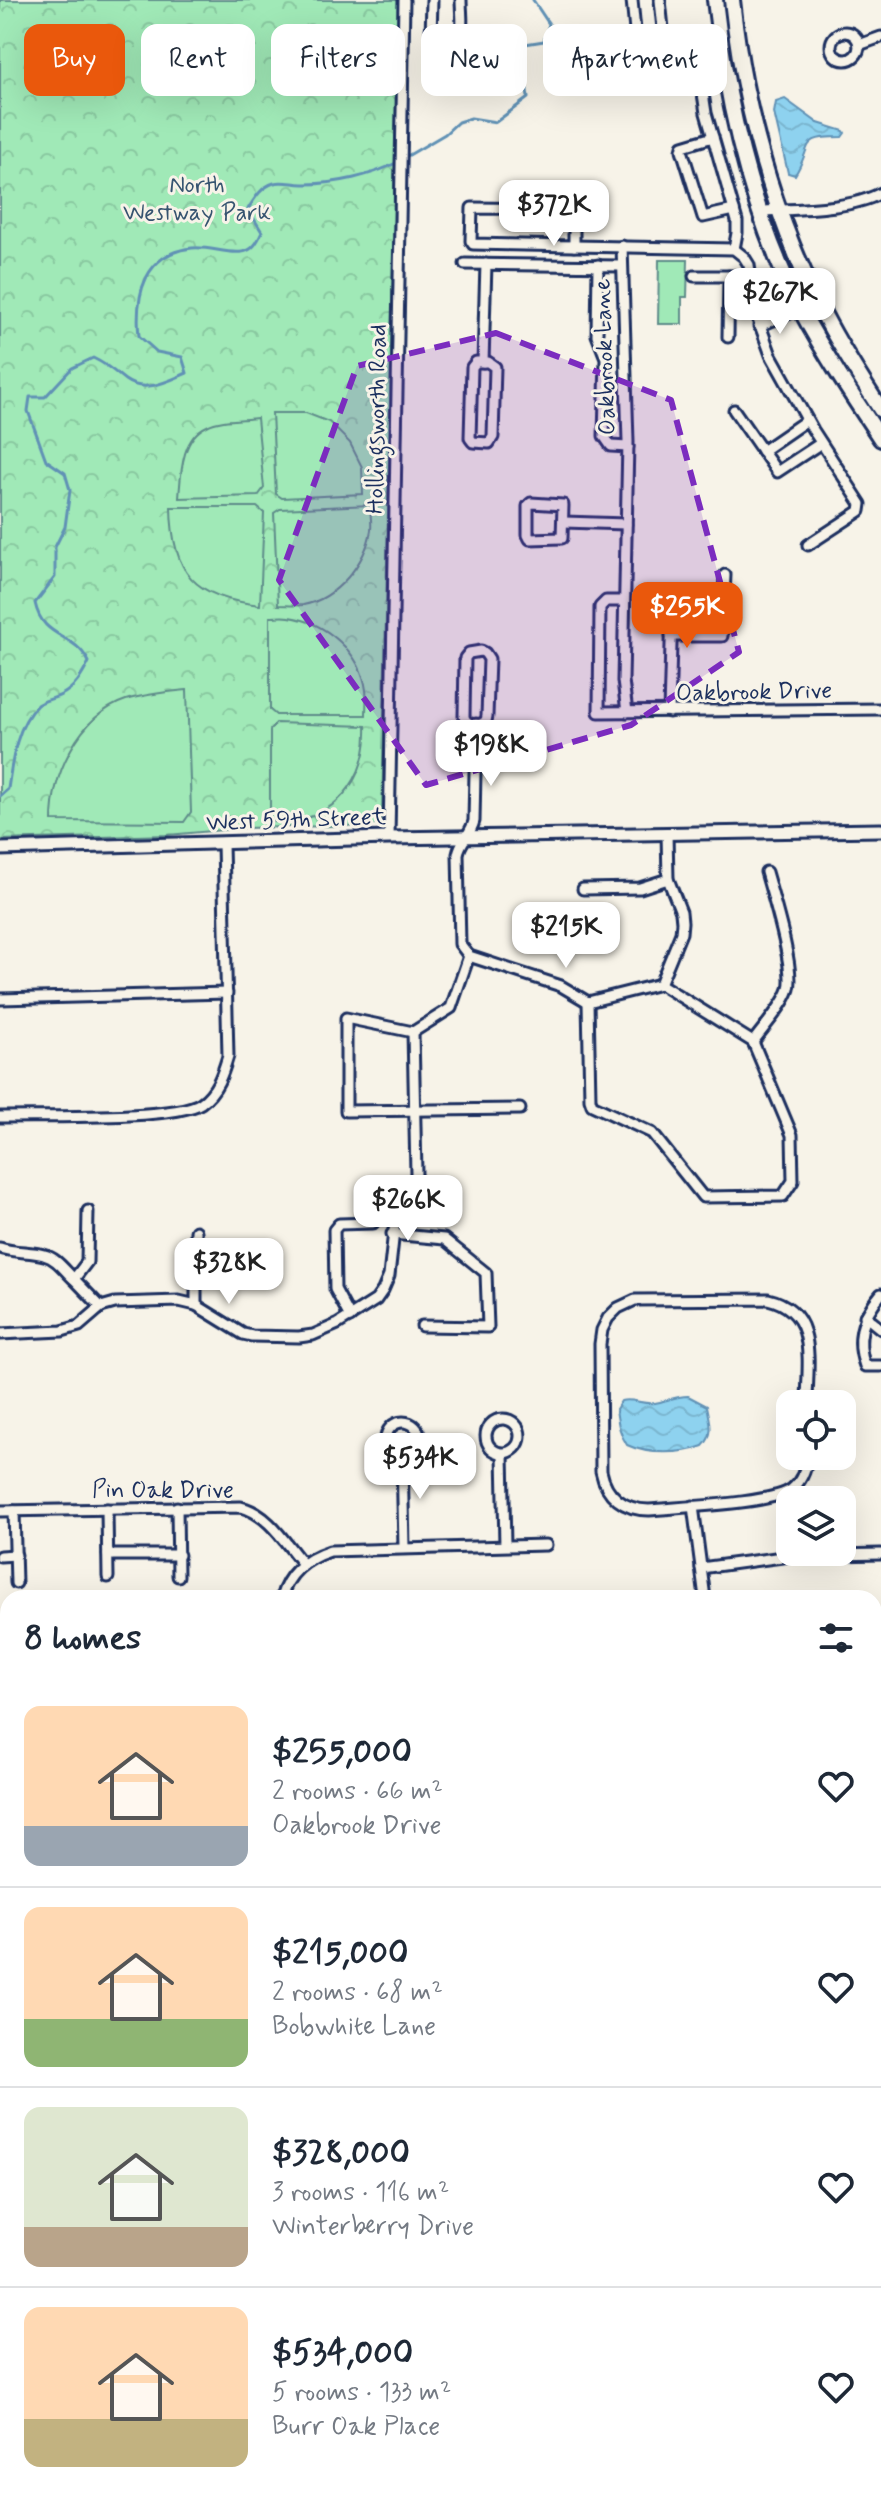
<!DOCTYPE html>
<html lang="en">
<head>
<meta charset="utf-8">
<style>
	:root { --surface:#fff; --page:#f6f6f7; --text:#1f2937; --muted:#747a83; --line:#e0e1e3; --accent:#ea580c }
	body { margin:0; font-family:Mynerve,sans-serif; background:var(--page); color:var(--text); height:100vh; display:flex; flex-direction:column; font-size:30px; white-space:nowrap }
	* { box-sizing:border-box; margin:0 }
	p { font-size:26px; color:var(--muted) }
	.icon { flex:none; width:44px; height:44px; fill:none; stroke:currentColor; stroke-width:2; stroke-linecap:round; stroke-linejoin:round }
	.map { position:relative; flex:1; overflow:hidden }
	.panel { position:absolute; left:0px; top:1590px; width:882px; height:914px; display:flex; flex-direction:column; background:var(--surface); border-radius:24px 24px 0 0; box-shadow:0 8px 32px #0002 }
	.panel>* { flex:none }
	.top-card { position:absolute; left:24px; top:24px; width:834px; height:72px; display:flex; gap:16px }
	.fabs { position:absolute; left:776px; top:1390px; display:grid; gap:16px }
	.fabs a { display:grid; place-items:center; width:80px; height:80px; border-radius:16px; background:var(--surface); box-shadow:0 8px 32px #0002; font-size:40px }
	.price { position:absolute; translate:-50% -68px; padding:0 18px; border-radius:16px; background:#fff; color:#222; font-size:26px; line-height:52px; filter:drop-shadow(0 2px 4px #0008) }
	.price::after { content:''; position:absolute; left:50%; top:48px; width:24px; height:18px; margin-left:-12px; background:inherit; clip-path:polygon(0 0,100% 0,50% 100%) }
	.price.selected { background:var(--accent); color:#fff }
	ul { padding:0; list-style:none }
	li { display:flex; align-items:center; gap:24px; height:200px; padding:0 24px }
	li+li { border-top:2px solid var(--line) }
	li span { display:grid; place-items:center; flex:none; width:224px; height:160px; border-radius:16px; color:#555 }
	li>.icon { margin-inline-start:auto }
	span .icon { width:96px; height:96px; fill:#fffc; stroke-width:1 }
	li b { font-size:34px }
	h2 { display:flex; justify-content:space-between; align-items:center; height:96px; padding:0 24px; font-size:34px }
	.tag { padding:0 28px; border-radius:16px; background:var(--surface); box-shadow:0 8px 32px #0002; font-size:28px; line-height:72px }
	.tag.selected { background:var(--accent); color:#fff }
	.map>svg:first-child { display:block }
</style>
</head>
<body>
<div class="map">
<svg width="881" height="2503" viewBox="0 0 881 2503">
	<defs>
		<pattern id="park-crowns" width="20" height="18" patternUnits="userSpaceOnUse" patternTransform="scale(2)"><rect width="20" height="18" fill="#a0e9b7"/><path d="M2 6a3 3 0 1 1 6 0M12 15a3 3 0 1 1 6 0" fill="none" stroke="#89c8a0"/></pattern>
		<pattern id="water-waves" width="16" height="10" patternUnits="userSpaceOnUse" patternTransform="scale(2)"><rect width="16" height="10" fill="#8ed2ef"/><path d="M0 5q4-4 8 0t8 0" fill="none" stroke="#7ab5cf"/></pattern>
	</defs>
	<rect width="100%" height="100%" fill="#f7f3e8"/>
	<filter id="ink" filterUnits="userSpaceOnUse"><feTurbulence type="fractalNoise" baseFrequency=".0125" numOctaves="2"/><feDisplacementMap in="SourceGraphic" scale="16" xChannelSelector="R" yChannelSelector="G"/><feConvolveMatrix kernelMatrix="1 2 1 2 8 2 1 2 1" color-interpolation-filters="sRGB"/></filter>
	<g filter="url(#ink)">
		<polygon fill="url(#park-crowns)" stroke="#5e8c8a" stroke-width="2" points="0,0 398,0 382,819 376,825 245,828 168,835 0,840"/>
		<g fill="#a0e9b7" stroke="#5e8c8a" stroke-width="2">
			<polygon points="659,260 688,260 687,297 682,297 682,324 658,324"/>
			<polygon points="272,413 306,413 329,422 350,443 362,467 363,494 282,498 276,494"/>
			<path d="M 257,418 L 264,488 L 258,496 L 179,498 C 181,473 181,438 207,426 C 220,419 242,420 257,418 Z"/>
			<path d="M 370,505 C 370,513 372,522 371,530 C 366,562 337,599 303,605 C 295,606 286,605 278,605 L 274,513 L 280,509 Z"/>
			<path d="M 171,507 L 257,507 L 264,513 L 260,605 C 194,598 172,573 171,507 Z"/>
			<path d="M 270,617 C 276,617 283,616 289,617 C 326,622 361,653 366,690 C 367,698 366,707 366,715 L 276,715 L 270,710 Z"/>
			<path d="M 187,690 L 191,812 L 184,822 L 52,821 C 52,775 78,716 126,700 C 145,694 167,692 187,690 Z"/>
			<path d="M 276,723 L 366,726 C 368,772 343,812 295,821 C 287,823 278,822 270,822 L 270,730 Z"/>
		</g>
		<g fill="url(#water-waves)" stroke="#6091b5" stroke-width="2">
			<path d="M 785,99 L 818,123 L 844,131 L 845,133 L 842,137 C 798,137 814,144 795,175 L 788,173 L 774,113 L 776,102 Z"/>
			<path d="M 688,1396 L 707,1406 C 710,1421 715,1434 703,1446 C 682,1454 648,1455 627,1445 C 619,1433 618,1423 616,1409 L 621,1401 C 633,1398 643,1405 655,1403 C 666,1401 676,1396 688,1396 Z"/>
		</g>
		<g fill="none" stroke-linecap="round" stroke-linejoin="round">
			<g stroke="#6091b5" stroke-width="3">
				<polyline points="404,158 445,134 458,122 471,118 496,122 528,98 525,75 517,56 525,44 544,41 549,24 533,0"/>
				<path d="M 0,796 L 8,789 C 12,762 16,726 37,705 C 43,700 54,699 61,695 C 75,688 82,676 89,662 C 73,631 43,640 35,603 L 55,577 L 55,547 L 65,527 L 70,490 L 65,473 L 46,460 L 28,411 L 30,397 L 45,397 L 72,368 L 93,358 C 106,364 114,371 125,380 C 144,394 168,381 187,373 L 182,357 L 157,352 L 139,336 C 135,295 144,253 192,248 C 208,246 226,254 242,252 C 253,251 258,241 262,232 L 248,209 C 255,198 261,187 274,183 C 284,180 296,185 306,184 C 336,184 371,176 398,162"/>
			</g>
			<defs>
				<g id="minor">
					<path d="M 432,0 L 431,37 L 435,46 L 444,50 C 468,46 461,19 461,0"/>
					<polyline points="632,0 637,51"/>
					<polyline points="660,0 665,48"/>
					<circle cx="845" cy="46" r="14"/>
					<polyline points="859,45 881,37"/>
					<path d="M 700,73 L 605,82 L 603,79 L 601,58 L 605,54 L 680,47 C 689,47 695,52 698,61 L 706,113 L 737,221 L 737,233 L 734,249"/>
					<polyline points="713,137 683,146 682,150 703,217 734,210"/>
					<polygon points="472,208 570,209 574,211 574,246 473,244 471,241"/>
					<path d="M 761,211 C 796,209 850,210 881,193"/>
					<polyline points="574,246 734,249 744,257 749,265 756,314 771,355 813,430 861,504 860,511 808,545"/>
					<polyline points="622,246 628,442 623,681 627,712"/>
					<polyline points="465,264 621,266"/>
					<polyline points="598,265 597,335 606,358 604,436 611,446 628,447"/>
					<polyline points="694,276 750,276"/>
					<polyline points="759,326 818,301"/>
					<polyline points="728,337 729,276"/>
					<polygon points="476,362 488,362 495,367 493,437 489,443 473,442 470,438 472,367"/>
					<polyline points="483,362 486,264"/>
					<polyline points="734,410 777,472 821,443"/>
					<polyline points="762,451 807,420"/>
					<polygon points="531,503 563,505 562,538 530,539 528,535 528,506"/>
					<polyline points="564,522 626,524"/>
					<polyline points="624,601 606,601 600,607 599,712 881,709"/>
					<polyline points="671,636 722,636 725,575"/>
					<path d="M 481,651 L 485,653 L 489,659 L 487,716 L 486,721 C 480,726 470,726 465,720 L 464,716 L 465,658 L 469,653 Z"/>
					<polyline points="669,712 672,611 675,608 725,609"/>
					<polyline points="389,838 404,0"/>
					<polyline points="583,889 640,888 668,879"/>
					<path d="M 469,956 L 460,944 L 458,854 C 460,841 471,834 474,821 L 476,724"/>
					<polyline points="469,956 561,986 588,1002 660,984"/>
					<polyline points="660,984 681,933 682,922 681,912 668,879 667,833"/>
					<polyline points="0,999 227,993"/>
					<polyline points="588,1002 590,1099 592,1105 652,1133 703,1197 783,1196 793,1181 792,1135 753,1042 660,984"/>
					<polyline points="413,1032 346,1018 346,1111 520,1109"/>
					<polyline points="413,1032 451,1008 469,956"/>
					<path d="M 753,1042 C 763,1028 784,1005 789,989 C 795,968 773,897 766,872"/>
					<path d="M 0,1117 C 38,1116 176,1120 201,1103 C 217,1092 223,1073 228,1056 L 223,844"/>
					<polyline points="88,1211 87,1262 74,1279 101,1307"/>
					<polyline points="392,1234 444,1239 486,1273 488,1327 422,1326"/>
					<path d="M 0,1248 C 15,1253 30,1251 44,1255 C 57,1258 65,1271 74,1279"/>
					<path d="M 881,1294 C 863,1315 855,1339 865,1366 L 881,1366"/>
					<polyline points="196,1305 243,1334 252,1336 299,1337 313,1335 338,1324 376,1300 383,1290 389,1276 396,1213 411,1189 416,1174 413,1032"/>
					<polyline points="865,1316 881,1329"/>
					<polyline points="350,1317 335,1289 334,1230 339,1224 373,1223"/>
					<polyline points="0,1334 62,1331 79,1326 101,1307 115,1303 179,1301 196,1305 196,1231"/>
					<path d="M 807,1404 C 807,1364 819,1311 768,1299 L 635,1300 L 618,1308 L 608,1318 L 602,1330 L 600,1344 L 601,1471 C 606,1496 624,1510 649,1510 C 677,1507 773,1504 792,1489 C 802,1481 806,1469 808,1456"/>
					<circle cx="503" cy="1436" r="17"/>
					<circle cx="403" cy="1439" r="17"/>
					<polyline points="503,1454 505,1545"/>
					<polyline points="402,1456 404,1547"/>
					<polyline points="693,1506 705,1598"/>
					<polyline points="177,1507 178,1576"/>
					<polyline points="107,1509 108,1577"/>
					<path d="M 0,1511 L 241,1507 C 269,1514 285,1543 303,1564"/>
					<polyline points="14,1511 16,1583"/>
					<polyline points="108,1555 179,1555"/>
					<polyline points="0,1556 16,1555"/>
					<polyline points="701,1568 790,1556 881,1554"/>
					<path d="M 281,1598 C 288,1573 305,1559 330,1551 L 546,1545"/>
					<polyline points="0,1775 8,1775"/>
					<polyline points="0,1917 8,1919"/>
					<polyline points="0,2279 8,2274"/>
					<polyline points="0,2430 8,2430"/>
					<polyline points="80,2496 80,2503"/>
					<polyline points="383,2496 423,2503"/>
					<polyline points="500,2496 500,2503"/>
				</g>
				<polyline id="tertiary" points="0,849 389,838 881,830"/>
				<g id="secondary">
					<path d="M 715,0 C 727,106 751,214 801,310 C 825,355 853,397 881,439"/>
					<path d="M 732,0 C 744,110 774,217 824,315 C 841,348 861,379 881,410"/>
				</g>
				<g id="primary">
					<polyline points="874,1991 881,1991"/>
					<polyline points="0,2008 8,2008"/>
				</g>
			</defs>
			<use href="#minor" stroke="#1b2f5e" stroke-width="15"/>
			<use href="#tertiary" stroke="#1b2f5e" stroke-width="17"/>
			<use href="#secondary" stroke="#1b2f5e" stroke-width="20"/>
			<use href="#primary" stroke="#1b2f5e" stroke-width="20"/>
			<use href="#minor" stroke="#f7f3e8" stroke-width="9"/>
			<use href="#tertiary" stroke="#f7f3e8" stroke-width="11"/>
			<use href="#secondary" stroke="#f7f3e8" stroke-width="14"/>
			<use href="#primary" stroke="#f8deab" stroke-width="14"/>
		</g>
	</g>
	<path fill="#7b2cbf" fill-opacity="0.2" stroke="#7b2cbf" stroke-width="6" stroke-dasharray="16 10" stroke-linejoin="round" d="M 496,333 L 671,400 L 739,652 L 631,725 L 426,785 L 279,580 L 357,366 Z"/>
	<g text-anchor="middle" stroke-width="6" stroke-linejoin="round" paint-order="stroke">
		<g font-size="24" fill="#365470" stroke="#f7f3e8">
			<text x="197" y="192">North<tspan x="197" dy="28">Westway Park</tspan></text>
		</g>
		<g font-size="24" fill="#1b2f5e" stroke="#f7f3e8">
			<text transform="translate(604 357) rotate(-92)" y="8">Oakbrook Lane</text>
			<text transform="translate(376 419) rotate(-89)" y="8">Hollingsworth Road</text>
			<text transform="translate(754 691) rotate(-1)" y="8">Oakbrook Drive</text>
			<text transform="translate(296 819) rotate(-2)" y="8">West 59th Street</text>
			<text x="163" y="1497">Pin Oak Drive</text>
		</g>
	</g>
</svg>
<div class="fabs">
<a><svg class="icon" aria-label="locate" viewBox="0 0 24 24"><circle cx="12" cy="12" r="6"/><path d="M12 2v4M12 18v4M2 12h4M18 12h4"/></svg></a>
<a><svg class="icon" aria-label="layers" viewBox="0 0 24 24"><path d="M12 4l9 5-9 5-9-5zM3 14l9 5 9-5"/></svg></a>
</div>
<b class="price" style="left:554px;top:248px">$372K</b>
<b class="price" style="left:780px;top:336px">$267K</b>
<b class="price selected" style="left:687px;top:650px">$255K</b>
<b class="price" style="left:491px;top:788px">$198K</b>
<b class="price" style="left:566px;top:970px">$215K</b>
<b class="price" style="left:408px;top:1243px">$266K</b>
<b class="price" style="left:229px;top:1306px">$328K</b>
<b class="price" style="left:420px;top:1501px">$534K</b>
<div class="top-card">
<a class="tag selected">Buy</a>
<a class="tag">Rent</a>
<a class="tag">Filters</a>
<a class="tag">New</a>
<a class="tag">Apartment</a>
</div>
<section class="panel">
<h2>8 homes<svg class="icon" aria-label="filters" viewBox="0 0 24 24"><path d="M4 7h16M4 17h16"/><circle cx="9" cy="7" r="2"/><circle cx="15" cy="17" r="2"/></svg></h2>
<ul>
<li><span style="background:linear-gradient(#ffd9b3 75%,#9aa5b1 0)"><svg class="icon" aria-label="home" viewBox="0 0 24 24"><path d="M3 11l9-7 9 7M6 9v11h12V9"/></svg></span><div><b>$255,000</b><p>2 rooms · 66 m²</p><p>Oakbrook Drive</p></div><svg class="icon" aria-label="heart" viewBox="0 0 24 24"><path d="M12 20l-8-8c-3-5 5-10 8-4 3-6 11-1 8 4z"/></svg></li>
<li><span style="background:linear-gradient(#ffd9b3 70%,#8fb573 0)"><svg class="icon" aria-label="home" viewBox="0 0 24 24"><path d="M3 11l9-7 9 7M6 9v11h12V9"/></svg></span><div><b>$215,000</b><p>2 rooms · 68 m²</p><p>Bobwhite Lane</p></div><svg class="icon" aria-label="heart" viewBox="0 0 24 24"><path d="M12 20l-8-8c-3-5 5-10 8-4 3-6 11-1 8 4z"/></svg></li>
<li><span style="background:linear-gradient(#dfe7d0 75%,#b9a48a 0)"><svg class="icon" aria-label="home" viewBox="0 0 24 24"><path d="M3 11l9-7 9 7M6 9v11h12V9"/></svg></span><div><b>$328,000</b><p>3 rooms · 116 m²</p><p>Winterberry Drive</p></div><svg class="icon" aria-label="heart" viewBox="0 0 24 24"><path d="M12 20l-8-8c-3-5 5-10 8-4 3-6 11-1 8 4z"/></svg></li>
<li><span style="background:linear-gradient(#ffd9b3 70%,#c2b280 0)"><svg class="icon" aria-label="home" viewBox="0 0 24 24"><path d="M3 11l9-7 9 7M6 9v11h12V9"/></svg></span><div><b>$534,000</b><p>5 rooms · 133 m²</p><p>Burr Oak Place</p></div><svg class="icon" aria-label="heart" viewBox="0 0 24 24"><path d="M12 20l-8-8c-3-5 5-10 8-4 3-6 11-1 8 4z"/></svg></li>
</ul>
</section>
</div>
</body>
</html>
